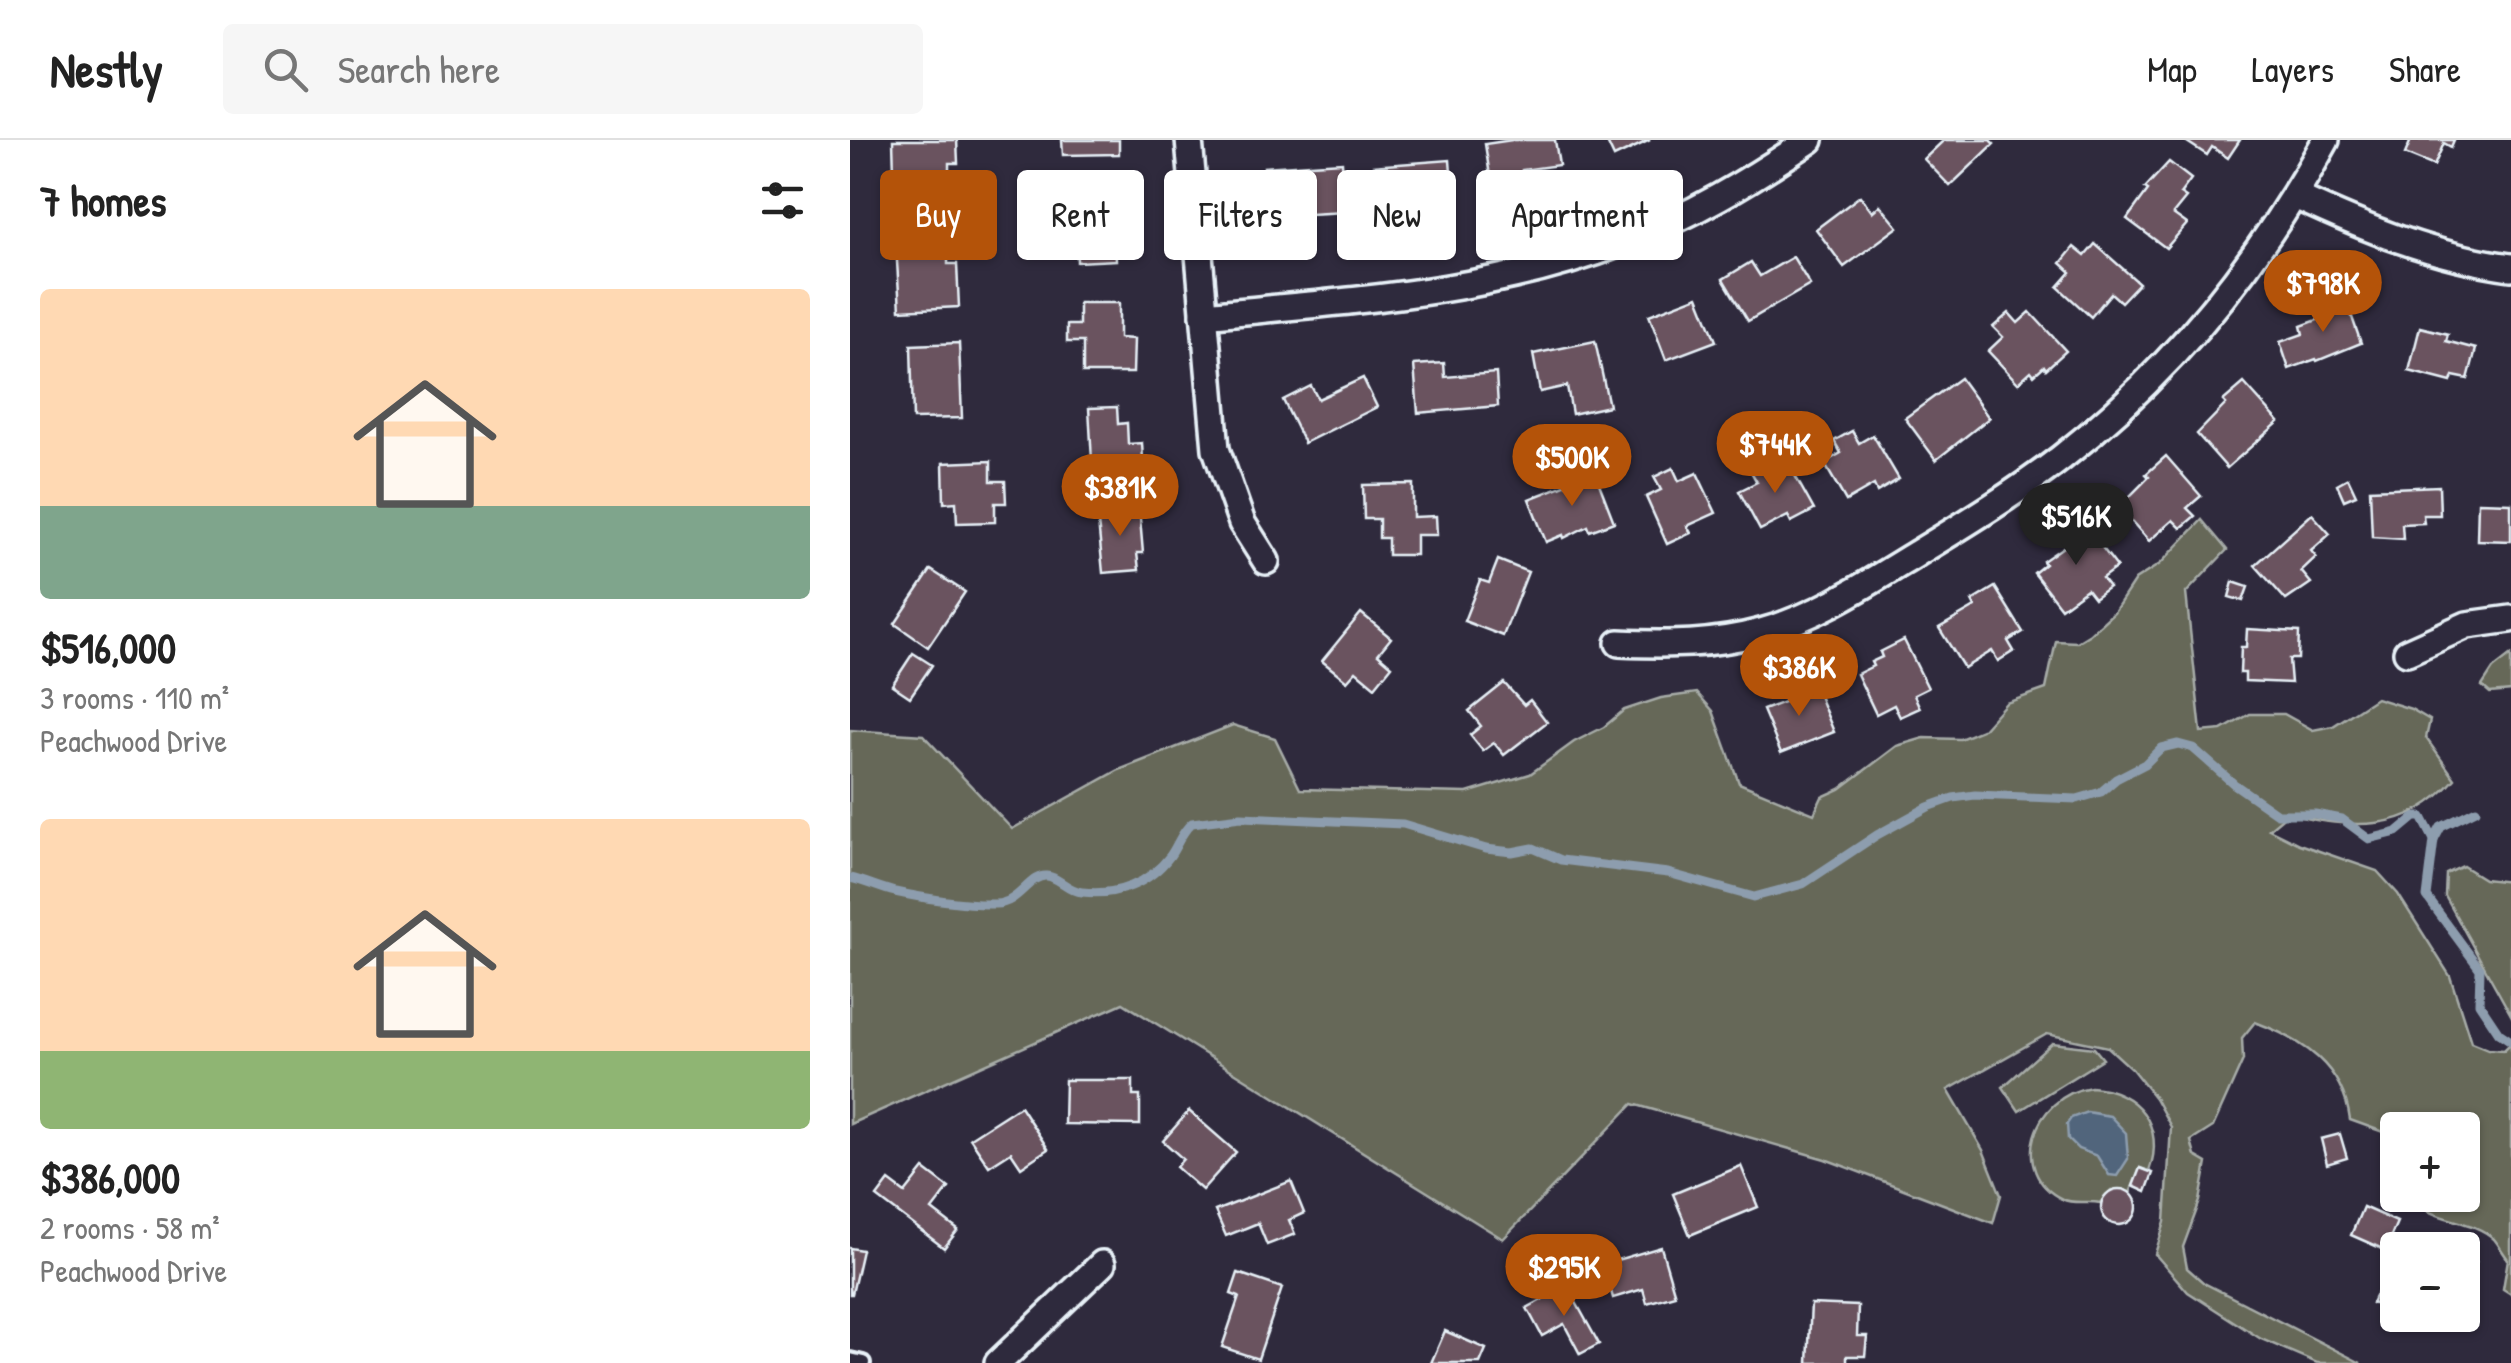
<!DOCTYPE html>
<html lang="en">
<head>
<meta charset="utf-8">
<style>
	:root { --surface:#fff; --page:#f6f6f6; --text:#222; --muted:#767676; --line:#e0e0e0; --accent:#b45309 }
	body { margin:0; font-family:"Patrick Hand",sans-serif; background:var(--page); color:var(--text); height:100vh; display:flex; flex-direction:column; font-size:38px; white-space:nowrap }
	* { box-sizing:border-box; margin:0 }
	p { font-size:32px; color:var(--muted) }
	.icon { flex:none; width:55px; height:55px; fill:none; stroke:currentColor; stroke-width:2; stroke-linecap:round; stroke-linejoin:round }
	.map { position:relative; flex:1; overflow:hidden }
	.details { display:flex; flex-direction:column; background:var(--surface); width:850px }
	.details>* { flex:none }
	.banner { position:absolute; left:30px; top:30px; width:950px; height:90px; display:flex; gap:20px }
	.controls { position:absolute; left:1530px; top:972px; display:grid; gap:20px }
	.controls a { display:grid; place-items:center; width:100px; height:100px; border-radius:10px; background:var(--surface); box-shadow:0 2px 8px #0004; font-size:50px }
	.price { position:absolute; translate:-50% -85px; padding:0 22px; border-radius:35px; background:var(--accent); color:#fff; font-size:32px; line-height:65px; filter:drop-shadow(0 2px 5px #0008) }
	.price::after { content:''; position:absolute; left:50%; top:60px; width:30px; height:22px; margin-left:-15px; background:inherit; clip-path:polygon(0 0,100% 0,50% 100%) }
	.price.on { background:#222; color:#fff }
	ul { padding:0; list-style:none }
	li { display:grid; align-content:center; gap:20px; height:530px; padding:0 40px }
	li span { display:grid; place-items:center; height:310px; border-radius:10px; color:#555 }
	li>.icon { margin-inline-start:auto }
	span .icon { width:180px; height:180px; fill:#fffc; stroke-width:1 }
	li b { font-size:42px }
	h2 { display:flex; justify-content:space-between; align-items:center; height:120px; padding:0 40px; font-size:42px }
	.tag { padding:0 35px; border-radius:10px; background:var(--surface); box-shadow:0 2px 8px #0004; font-size:35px; line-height:90px }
	.tag.on { background:var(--accent); color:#fff }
	header { display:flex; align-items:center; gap:60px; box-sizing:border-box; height:140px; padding:0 50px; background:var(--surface); border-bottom:2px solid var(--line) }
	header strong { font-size:48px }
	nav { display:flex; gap:55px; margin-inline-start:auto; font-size:35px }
	.search { width:700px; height:90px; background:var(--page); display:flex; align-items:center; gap:25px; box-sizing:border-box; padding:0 35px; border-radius:10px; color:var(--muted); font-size:38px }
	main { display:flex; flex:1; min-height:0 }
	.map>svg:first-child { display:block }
</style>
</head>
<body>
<header>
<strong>Nestly</strong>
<div class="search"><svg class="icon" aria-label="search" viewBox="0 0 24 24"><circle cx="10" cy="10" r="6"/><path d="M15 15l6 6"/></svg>Search here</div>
<nav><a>Map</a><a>Layers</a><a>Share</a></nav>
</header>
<main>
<section class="details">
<h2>7 homes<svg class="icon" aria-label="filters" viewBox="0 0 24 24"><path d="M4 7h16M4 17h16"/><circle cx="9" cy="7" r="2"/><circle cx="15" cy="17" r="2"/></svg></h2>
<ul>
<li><span style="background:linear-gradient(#ffd9b3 70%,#7fa58c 0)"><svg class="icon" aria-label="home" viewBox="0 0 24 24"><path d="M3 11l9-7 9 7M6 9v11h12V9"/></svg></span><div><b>$516,000</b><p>3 rooms · 110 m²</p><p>Peachwood Drive</p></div></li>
<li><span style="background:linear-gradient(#ffd9b3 75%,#8fb573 0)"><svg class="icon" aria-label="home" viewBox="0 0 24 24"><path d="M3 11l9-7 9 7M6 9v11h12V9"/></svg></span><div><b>$386,000</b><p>2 rooms · 58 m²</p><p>Peachwood Drive</p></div></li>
</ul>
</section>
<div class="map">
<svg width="1661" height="1223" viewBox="0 0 1661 1223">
	<rect width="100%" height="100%" fill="#2f2a3d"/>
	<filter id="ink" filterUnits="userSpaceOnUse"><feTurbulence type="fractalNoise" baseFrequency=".01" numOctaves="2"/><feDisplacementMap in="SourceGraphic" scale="20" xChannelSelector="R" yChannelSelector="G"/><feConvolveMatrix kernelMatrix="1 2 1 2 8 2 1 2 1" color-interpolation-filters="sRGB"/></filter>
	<g filter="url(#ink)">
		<g fill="#666859" stroke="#a7aca8" stroke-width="2.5">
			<path d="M 1352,380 L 1377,410 L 1336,453 L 1351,592 L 1372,590 L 1400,574 L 1434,574 L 1463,590 L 1483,586 L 1526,558 L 1561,569 L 1580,580 L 1576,598 L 1605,639 C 1558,694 1502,689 1437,674 L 1419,689 L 1449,704 L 1527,731 L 1548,754 L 1600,836 L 1621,902 L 1638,909 L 1654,910 L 1661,903 L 1661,1154 L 1653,1149 L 1658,1119 C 1653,1113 1649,1105 1644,1099 C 1621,1077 1579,1083 1558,1055 L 1612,1055 L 1612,990 L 1548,990 L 1547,1041 L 1536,993 L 1500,980 C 1493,926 1453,900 1405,882 L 1392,898 L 1393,920 L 1363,987 L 1341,1001 L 1345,1016 L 1357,1023 L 1350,1061 L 1333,1107 L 1337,1128 L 1354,1143 L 1511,1223 L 1467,1223 L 1411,1199 L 1338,1152 L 1305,1114 L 1315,1082 L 1321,987 L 1305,958 L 1282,929 L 1258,907 L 1197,894 L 1098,950 L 1133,1010 L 1151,1055 L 1143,1083 L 975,1019 L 783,964 L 653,1099 L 273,863 L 0,984 L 0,590 L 73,595 L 162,689 L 269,630 L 383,585 L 425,598 L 450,649 L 617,653 L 680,634 L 724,602 L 754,587 L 774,570 L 811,558 L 847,553 L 863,571 L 889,643 L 964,674 L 972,657 L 990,649 L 1047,606 L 1074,598 L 1110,599 L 1132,590 L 1156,563 L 1196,549 L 1206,501 L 1227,502 L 1240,494 L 1264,472 L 1285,440 L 1310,424 Z"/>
			<polygon points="1661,515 1661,551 1640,553 1632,546 1643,529"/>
			<polygon points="1613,726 1634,739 1661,742 1661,875 1595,756 1596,734"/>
			<polygon points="1202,903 1244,908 1253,919 1169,971 1153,947"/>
			<path d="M 1241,947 C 1287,950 1316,986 1299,1031 L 1290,1028 L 1280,1053 L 1275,1050 L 1261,1050 L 1250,1063 C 1237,1060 1225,1065 1212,1059 C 1158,1033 1182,956 1241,947 Z"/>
		</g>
		<polygon fill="#51657c" stroke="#8d9dae" stroke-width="2.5" points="1237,972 1260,976 1276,993 1278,1019 1267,1036 1259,1035 1247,1016 1228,1009 1218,999 1217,984 1221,978"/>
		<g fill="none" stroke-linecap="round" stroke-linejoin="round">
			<g stroke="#8d9dae" stroke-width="9">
				<polyline points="1584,700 1591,687 1626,670"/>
				<path d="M 0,738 C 15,741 29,748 45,752 C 72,758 117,765 145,764 C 170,764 179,734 197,736 C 209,737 218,751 232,752 C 267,756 299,744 320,716 C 328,705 331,692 342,683 L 391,677 L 553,684 L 636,709 L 662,712 L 683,708 L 711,720 L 818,733 L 904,757 L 953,744 L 1027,695 L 1078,667 L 1103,658 L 1125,655 L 1227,659 L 1251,652 L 1266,639 L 1295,624 L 1311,608 L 1328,604 L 1343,608 L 1384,644 L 1427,674 L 1465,674 L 1492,679 L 1519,699 L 1547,692 L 1565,677 L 1572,677 L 1584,700 L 1577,757 L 1630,829 L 1629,863 L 1649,893 L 1661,901"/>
			</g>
		</g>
		<g fill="#6b535f" stroke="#e8f1f8" stroke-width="2.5">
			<polygon points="43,0 107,0 108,23 99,23 99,65 45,66"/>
			<polygon points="212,0 269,0 269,14 213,15"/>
			<polygon points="662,0 705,0 709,25 672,30 675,50 643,55 635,4"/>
			<polygon points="756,0 800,0 764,17"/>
			<polygon points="1094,0 1140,0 1144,4 1100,46 1074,19"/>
			<polygon points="1334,0 1390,0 1378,18 1362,7 1357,15"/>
			<polygon points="1561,0 1604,0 1601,7 1594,3 1584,26 1555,14"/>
			<polygon points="600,20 602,47 579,49 580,58 559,60 560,76 526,78 523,26"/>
			<polygon points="492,22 495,72 442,75 441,55 416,56 414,27"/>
			<polygon points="1319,22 1341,39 1330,54 1336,58 1323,74 1337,84 1316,108 1277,79 1298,50 1295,48"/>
			<polygon points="263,45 266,120 227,122 224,47"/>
			<polygon points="1010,56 1022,72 1030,65 1048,87 994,127 966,89"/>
			<polygon points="98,102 98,124 107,124 109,167 50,170 46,105"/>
			<polygon points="1245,104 1289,143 1271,162 1261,153 1241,177 1208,147 1221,132 1211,123 1224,107 1235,116"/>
			<polygon points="943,117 960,145 898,181 873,139 901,122 910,136"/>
			<polygon points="848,156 866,201 816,220 799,175"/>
			<polygon points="1495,157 1511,203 1467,221 1466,219 1439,229 1430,202 1453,194 1451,186 1470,179 1465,165"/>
			<polygon points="229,163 269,163 269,198 284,199 283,233 233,233 233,202 217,202 217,185 229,185"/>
			<polygon points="1180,172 1216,211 1196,229 1194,226 1184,235 1181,231 1168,243 1138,211 1153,197 1143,187 1159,173 1168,183"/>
			<polygon points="1570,187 1598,194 1596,201 1626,209 1618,239 1603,236 1601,242 1559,231"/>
			<polygon points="745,201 759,266 722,274 717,246 690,252 683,214"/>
			<polygon points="109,203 112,278 63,279 61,205"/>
			<polygon points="594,223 595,237 646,233 648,266 568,273 564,225"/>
			<polygon points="513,238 527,267 454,303 433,260 461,246 468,259"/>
			<polygon points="1110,238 1139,278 1086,320 1055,278"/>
			<polygon points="1394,243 1429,282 1377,328 1347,294 1376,264 1373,261"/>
			<polygon points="267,267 268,284 277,283 278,304 292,303 294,336 243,339 239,268"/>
			<polygon points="1002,291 1009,303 1023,295 1049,339 1027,352 1024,345 996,361 974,323 991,313 984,301"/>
			<polygon points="1316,316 1351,356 1337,368 1345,376 1331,388 1323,380 1299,401 1269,367 1299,337 1296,334"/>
			<polygon points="918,320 925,332 939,325 964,370 941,382 938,376 910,390 889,351 907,342 900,330"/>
			<polygon points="141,321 141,341 155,341 156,363 145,363 145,382 107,383 106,362 94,363 93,323"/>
			<polygon points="823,328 829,341 847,333 866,373 837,386 841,393 817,404 796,357 811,350 804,337"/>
			<polygon points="745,333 764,382 740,391 738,386 714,398 713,395 696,402 679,359"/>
			<polygon points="1498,338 1506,355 1494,360 1487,344"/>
			<polygon points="563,344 563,377 586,376 587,395 566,395 566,415 538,415 538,398 529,398 529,379 514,379 513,345"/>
			<polygon points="1589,346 1590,375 1573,375 1574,383 1552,384 1553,399 1522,397 1520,349"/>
			<polygon points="1628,362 1661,363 1661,401 1627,400"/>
			<polygon points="289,367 293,413 287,413 289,430 253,433 247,371"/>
			<polygon points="1462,374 1480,394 1461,411 1466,417 1451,431 1461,443 1436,460 1405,425"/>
			<polygon points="1235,385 1267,427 1252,438 1259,447 1244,458 1237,449 1211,468 1184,433 1195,424 1193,421 1216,405 1213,401"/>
			<polygon points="648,420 678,432 653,496 614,481 630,440 639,443"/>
			<polygon points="81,430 115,452 78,507 45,484"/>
			<polygon points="1383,442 1398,447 1393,461 1379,457"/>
			<polygon points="1145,447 1173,492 1158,501 1164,511 1148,521 1142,511 1114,528 1089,488 1125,467 1122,461"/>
			<polygon points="511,473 541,498 528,514 542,526 525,547 506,531 497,541 472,521"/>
			<polygon points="1397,489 1449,492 1448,519 1439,519 1441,543 1395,541 1395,533 1390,533 1391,507 1396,507"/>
			<polygon points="1054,500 1078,548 1064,555 1070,568 1050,577 1044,565 1026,574 1007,534 1023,526 1021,522 1032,517 1030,512"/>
			<polygon points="63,513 82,525 60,557 42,545"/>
			<polygon points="963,541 984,592 931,613 913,570 942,559 939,551"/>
			<polygon points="654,543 674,565 680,560 697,582 654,615 644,603 633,611 620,595 631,586 619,571"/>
			<polygon points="215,940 283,940 283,956 290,956 290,985 214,984"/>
			<polygon points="170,966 198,1009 171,1027 161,1012 139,1026 120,998"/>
			<polygon points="339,971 386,1012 352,1050 326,1027 333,1019 313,1001"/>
			<polygon points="1490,994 1497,1018 1477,1024 1471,999"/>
			<polygon points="891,1026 908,1067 840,1095 823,1054"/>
			<polygon points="1290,1028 1303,1033 1296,1052 1283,1046"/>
			<polygon points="74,1029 99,1048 82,1070 108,1090 94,1108 27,1057 39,1041 55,1053"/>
			<polygon points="441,1041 454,1073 439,1080 445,1094 417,1105 408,1083 376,1096 365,1071"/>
			<circle cx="1269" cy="1067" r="18"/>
			<polygon points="1513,1067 1547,1082 1535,1110 1501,1095"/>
			<polygon points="1572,1101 1585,1105 1597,1110 1553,1110 1555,1104 1568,1109"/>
			<polygon points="811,1107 825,1155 797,1163 793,1149 763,1158 753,1124"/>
			<polygon points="0,1108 12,1110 2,1154 0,1154"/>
			<polygon points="1545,1113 1548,1114 1548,1174 1522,1163"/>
			<polygon points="1612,1117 1626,1122 1613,1151 1612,1151"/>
			<polygon points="388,1133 432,1148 408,1219 372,1207 389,1157 381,1154"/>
			<polygon points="717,1146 749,1204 730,1214 714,1184 692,1196 677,1168"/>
			<polygon points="961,1164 1008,1166 1007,1196 1017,1196 1015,1216 997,1216 997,1223 958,1223"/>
			<polygon points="595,1191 636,1209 630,1223 581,1223"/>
		</g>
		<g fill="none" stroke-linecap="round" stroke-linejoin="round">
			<defs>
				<polyline id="service" points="0,1220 13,1223"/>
				<g id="minor">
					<polyline points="339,0 366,309 392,383 416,421"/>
					<path d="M 1445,56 C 1514,88 1585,117 1661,127"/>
					<path d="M 354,175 C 494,161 640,154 773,102 C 840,77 901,40 960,0"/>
					<path d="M 769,503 C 818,505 863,505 911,492 C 967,477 1017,444 1066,414 C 1115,384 1166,353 1211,318 C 1322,231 1409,123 1476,0"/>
					<polyline points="1557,512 1617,485 1661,479"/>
					<polyline points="148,1223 252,1124"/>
				</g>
			</defs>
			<use href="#service" stroke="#e8f1f8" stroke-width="20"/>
			<use href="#minor" stroke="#e8f1f8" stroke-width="32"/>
			<use href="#service" stroke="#2f2a3d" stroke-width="12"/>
			<use href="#minor" stroke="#2f2a3d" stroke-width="25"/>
		</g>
	</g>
</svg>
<div class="controls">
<a>+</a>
<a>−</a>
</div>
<b class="price" style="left:1473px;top:195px">$798K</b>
<b class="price" style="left:925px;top:356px">$744K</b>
<b class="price" style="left:722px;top:369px">$500K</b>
<b class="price" style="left:270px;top:399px">$381K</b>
<b class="price on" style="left:1226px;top:428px">$516K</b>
<b class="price" style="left:949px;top:579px">$386K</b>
<b class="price" style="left:714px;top:1179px">$295K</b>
<div class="banner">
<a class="tag on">Buy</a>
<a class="tag">Rent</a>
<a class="tag">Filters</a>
<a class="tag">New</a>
<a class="tag">Apartment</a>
</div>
</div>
</main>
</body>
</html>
